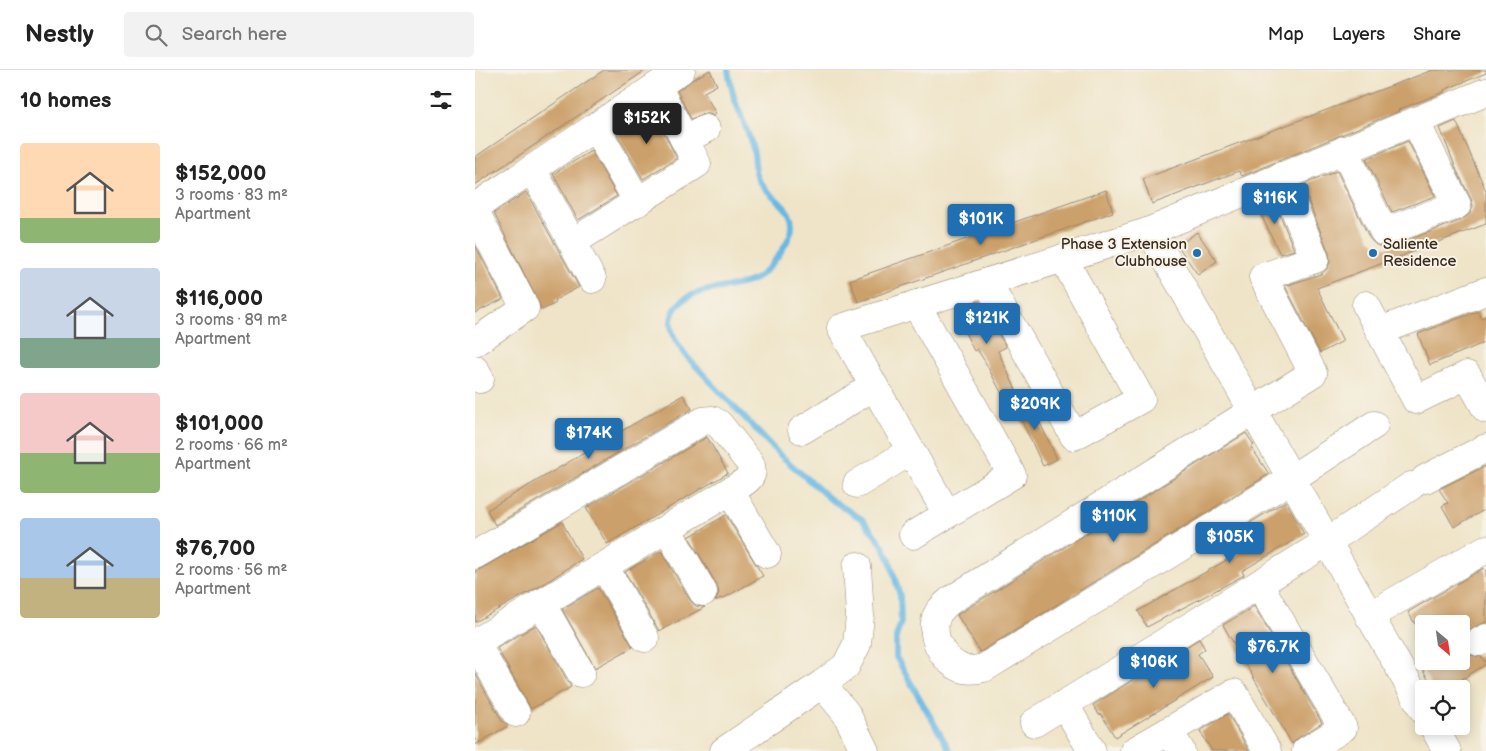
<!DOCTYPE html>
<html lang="en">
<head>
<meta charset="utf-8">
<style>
	:root { --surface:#fff; --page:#f2f2f2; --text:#222; --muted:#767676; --line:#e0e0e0; --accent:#1f6fb2 }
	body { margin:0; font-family:"Balsamiq Sans",sans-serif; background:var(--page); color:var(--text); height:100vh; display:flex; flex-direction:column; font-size:19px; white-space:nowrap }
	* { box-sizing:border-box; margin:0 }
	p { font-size:16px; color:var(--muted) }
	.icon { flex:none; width:28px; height:28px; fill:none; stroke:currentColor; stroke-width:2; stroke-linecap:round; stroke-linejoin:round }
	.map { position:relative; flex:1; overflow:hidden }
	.drawer { display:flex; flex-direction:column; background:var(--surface); width:475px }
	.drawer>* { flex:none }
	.needle { width:32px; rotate:151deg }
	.fabs { position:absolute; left:940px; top:545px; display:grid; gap:10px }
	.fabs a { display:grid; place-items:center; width:55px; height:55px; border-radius:5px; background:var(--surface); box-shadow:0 2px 12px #0003; font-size:25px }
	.price { position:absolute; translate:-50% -42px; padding:0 11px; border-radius:5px; background:var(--accent); color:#fff; font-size:16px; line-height:32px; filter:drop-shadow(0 1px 2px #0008) }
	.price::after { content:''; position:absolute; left:50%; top:30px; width:15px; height:11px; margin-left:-8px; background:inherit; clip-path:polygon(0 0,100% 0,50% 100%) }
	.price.current { background:#222; color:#fff }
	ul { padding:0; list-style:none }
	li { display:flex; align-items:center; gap:15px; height:125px; padding:0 20px }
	li span { display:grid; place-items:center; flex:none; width:140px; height:100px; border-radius:5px; color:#555 }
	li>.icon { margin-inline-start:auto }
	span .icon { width:60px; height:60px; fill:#fffc; stroke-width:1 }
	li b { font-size:21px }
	h2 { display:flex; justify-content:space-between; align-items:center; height:60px; padding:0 20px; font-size:21px }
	header { display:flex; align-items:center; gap:30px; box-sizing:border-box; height:70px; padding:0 25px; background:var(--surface); border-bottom:1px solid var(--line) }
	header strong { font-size:24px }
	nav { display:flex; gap:28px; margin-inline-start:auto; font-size:18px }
	.search { width:350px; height:45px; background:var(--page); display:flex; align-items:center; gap:12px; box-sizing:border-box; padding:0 18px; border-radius:5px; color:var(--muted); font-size:19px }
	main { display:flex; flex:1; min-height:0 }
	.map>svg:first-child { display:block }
</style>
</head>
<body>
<header>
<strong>Nestly</strong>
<div class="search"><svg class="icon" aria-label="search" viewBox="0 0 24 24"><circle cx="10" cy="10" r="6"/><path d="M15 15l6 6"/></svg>Search here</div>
<nav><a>Map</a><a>Layers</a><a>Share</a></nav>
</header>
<main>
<section class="drawer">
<h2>10 homes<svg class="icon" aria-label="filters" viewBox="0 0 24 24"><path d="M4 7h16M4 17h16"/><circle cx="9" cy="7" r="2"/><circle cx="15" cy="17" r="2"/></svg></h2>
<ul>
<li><span style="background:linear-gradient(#ffd9b3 75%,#8fb573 0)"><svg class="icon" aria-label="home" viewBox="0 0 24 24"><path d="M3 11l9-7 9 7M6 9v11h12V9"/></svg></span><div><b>$152,000</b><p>3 rooms · 83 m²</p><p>Apartment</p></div></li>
<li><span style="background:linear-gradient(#c9d6e8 70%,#7fa58c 0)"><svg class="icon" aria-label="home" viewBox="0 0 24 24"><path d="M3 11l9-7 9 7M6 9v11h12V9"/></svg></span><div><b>$116,000</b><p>3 rooms · 89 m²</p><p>Apartment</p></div></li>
<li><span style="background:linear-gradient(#f6c9c9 60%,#8fb573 0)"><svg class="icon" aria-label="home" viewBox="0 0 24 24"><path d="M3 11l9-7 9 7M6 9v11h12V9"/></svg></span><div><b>$101,000</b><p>2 rooms · 66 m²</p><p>Apartment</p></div></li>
<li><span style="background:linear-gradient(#a9c7e8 60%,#c2b280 0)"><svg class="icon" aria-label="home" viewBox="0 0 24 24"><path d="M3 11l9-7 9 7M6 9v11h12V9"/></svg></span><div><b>$76,700</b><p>2 rooms · 56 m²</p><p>Apartment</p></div></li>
</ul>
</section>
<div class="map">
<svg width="1011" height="681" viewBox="0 0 1011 681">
	<rect width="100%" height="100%" fill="#f7f3e8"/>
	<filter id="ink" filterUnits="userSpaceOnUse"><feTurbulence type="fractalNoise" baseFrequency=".02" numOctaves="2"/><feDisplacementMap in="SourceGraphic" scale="10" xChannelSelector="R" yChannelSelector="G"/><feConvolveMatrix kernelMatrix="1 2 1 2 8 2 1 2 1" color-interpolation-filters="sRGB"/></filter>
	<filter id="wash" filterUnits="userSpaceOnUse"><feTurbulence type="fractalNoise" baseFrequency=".0096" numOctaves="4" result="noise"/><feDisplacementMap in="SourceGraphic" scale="20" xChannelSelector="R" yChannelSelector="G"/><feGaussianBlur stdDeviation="1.12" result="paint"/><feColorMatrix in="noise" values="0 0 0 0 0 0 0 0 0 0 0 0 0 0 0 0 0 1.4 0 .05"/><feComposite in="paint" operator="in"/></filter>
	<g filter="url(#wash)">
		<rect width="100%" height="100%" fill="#efe4c8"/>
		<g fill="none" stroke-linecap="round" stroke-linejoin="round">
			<path stroke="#68b8e3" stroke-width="6" d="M 253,0 C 255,11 257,23 261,33 C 267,49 276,67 279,84 C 281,95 279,103 286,113 C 297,130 325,140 315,165 C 309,180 291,205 276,211 C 252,221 210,215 198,243 C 191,260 203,275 213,288 L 303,383 L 355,429 L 387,449 L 407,474 L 415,491 L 425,526 L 426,552 L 421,567 L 421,587 L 475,681"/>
		</g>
		<g id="blocks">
			<g fill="#cca06a">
				<polygon points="129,0 171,0 0,115 0,87"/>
				<polygon points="235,0 242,15 229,22 241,44 239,46 232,43 225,45 216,49 202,21 217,10"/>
				<polygon points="958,0 1011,0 1011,3 969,20 969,22 923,40 924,41 767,106 764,101 677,134 668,109"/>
				<polygon points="177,40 202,88 168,109 141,62"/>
				<polygon points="981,51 1011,121 1011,154 842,218 868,271 845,283 810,216 846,204 852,199 855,192 854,183 827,115 862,101 895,169 900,174 906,177 914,177 987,150 995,144 998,136 996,129 982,101 965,58"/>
				<polygon points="933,71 960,126 917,142 891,89"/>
				<polygon points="116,81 142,126 103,150 78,104"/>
				<polygon points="631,120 638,142 383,232 375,210"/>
				<polygon points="51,122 104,217 80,230 81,233 67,240 19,143"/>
				<polygon points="798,127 819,180 805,184 781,134"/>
				<polygon points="722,162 742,191 723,205 703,176"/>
				<polygon points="0,175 28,229 0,243"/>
				<polygon points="505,231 531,277 523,281 541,320 528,326 509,290 502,279 499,281 482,246 502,237 500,232"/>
				<polygon points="1003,241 1006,248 1011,246 1011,272 955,295 943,264"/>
				<polygon points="208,325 217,339 20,455 12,440"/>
				<polygon points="550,326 567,357 582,389 568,396 538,332"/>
				<polygon points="771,363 779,375 776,377 794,404 505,582 482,545 485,543"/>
				<polygon points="232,367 253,403 132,474 111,438"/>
				<polygon points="1011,396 1011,439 979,457 967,436 973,433 964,419"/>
				<polygon points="811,431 829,464 767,501 769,505 762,509 672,557 663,541 781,473 780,471 782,469 773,454"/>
				<polygon points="251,445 288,506 247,529 246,528 240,531 244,523 242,515 214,467"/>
				<polygon points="87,452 107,489 67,515 0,552 0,502"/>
				<polygon points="186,481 215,530 221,536 230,537 184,561 150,502"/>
				<polygon points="1009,498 1011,502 1011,552 996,559 990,565 988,572 991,580 996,585 1007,587 1009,591 1011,591 1011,594 987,609 992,619 958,619 947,598 964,591 986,591 986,554 940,554 933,542"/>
				<polygon points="123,518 158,577 120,598 87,539"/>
				<polygon points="779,536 847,653 823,668 817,674 748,555"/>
				<polygon points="61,555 96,617 56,639 22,578"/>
				<polygon points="724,569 730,579 723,584 738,607 640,667 626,644 624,645 618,635"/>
				<polygon points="0,603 27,651 33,656 0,675"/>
				<polygon points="753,644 774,681 737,681 725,661"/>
			</g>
		</g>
	</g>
	<g filter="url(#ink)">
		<use href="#blocks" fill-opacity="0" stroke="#958773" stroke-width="1"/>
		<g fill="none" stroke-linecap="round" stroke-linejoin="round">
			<defs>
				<g id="minor">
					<polyline points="120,57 163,132"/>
					<polyline points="209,69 231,59"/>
					<polyline points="869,80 909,162 982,135 940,51"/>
					<polyline points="57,99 117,209"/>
					<path d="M 806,106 L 840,189 L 788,207 L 838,303 L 476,530 C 469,536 461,542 460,552 C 457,571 470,593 489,599 C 495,601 502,599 509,598 L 816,409 L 899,355"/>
					<polyline points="0,137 206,0"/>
					<polyline points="0,141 50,238 0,272"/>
					<polyline points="675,161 949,641"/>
					<polyline points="98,172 222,94 182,16"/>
					<polyline points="512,212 599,366 666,329 588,188"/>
					<polyline points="891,235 941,330 992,305 1011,339"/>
					<polyline points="905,261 1011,221"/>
					<polyline points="0,300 5,309"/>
					<polyline points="327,360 398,317"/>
					<polyline points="950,409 1011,378"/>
					<polyline points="382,414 436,381"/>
					<polyline points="255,421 292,484"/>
					<polyline points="472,444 366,258 675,161 1011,22"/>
					<polyline points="192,459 228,522"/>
					<polyline points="438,465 537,405 441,234"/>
					<path d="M 0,485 L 228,351 L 237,350 L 244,354 L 275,393 C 282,409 267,413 255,421 L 0,573"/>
					<polyline points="129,496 170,568"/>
					<polyline points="784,514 868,658 831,681"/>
					<polyline points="66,533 106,603"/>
					<polyline points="894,546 1011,479"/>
					<polyline points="0,572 41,643"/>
					<polyline points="1004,572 1011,568"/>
					<polyline points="347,614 371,643 390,681"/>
					<polyline points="590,635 617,681"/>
					<polyline points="559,653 852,472 936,416"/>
					<polyline points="958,656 972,681"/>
					<polyline points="694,661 706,681"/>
					<polyline points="249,681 347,614 371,596 382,574 385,546 382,496"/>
					<polyline points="659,681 759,623 792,681"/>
				</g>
			</defs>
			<use href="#minor" stroke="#958773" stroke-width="29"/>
			<use href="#minor" stroke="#fff" stroke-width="28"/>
		</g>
	</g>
	<g fill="#1f6fb2" stroke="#f7f3e8" stroke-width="2">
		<circle cx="722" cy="183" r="5"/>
		<circle cx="898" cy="183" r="5"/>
	</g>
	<g text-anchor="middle" stroke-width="4" stroke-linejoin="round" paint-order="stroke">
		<g font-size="15" fill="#3b2a1e" stroke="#f7f3e8" text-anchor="end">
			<text x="712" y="179">Phase 3 Extension<tspan x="712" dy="17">Clubhouse</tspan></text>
			<text x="908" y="179" text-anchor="start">Saliente<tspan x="908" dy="17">Residence</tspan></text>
		</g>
	</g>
</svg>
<div class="fabs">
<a><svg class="needle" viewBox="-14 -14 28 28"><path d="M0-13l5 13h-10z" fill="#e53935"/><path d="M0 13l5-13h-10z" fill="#767676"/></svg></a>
<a><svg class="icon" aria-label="locate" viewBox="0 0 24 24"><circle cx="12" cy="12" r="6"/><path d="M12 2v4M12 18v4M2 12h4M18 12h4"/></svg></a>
</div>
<b class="price current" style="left:172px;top:75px">$152K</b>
<b class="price" style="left:800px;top:155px">$116K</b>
<b class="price" style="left:506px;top:176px">$101K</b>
<b class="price" style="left:512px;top:275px">$121K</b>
<b class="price" style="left:560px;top:361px">$209K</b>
<b class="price" style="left:114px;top:390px">$174K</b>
<b class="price" style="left:639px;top:473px">$110K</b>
<b class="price" style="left:755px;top:494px">$105K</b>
<b class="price" style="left:798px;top:604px">$76.7K</b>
<b class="price" style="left:679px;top:619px">$106K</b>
</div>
</main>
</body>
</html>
